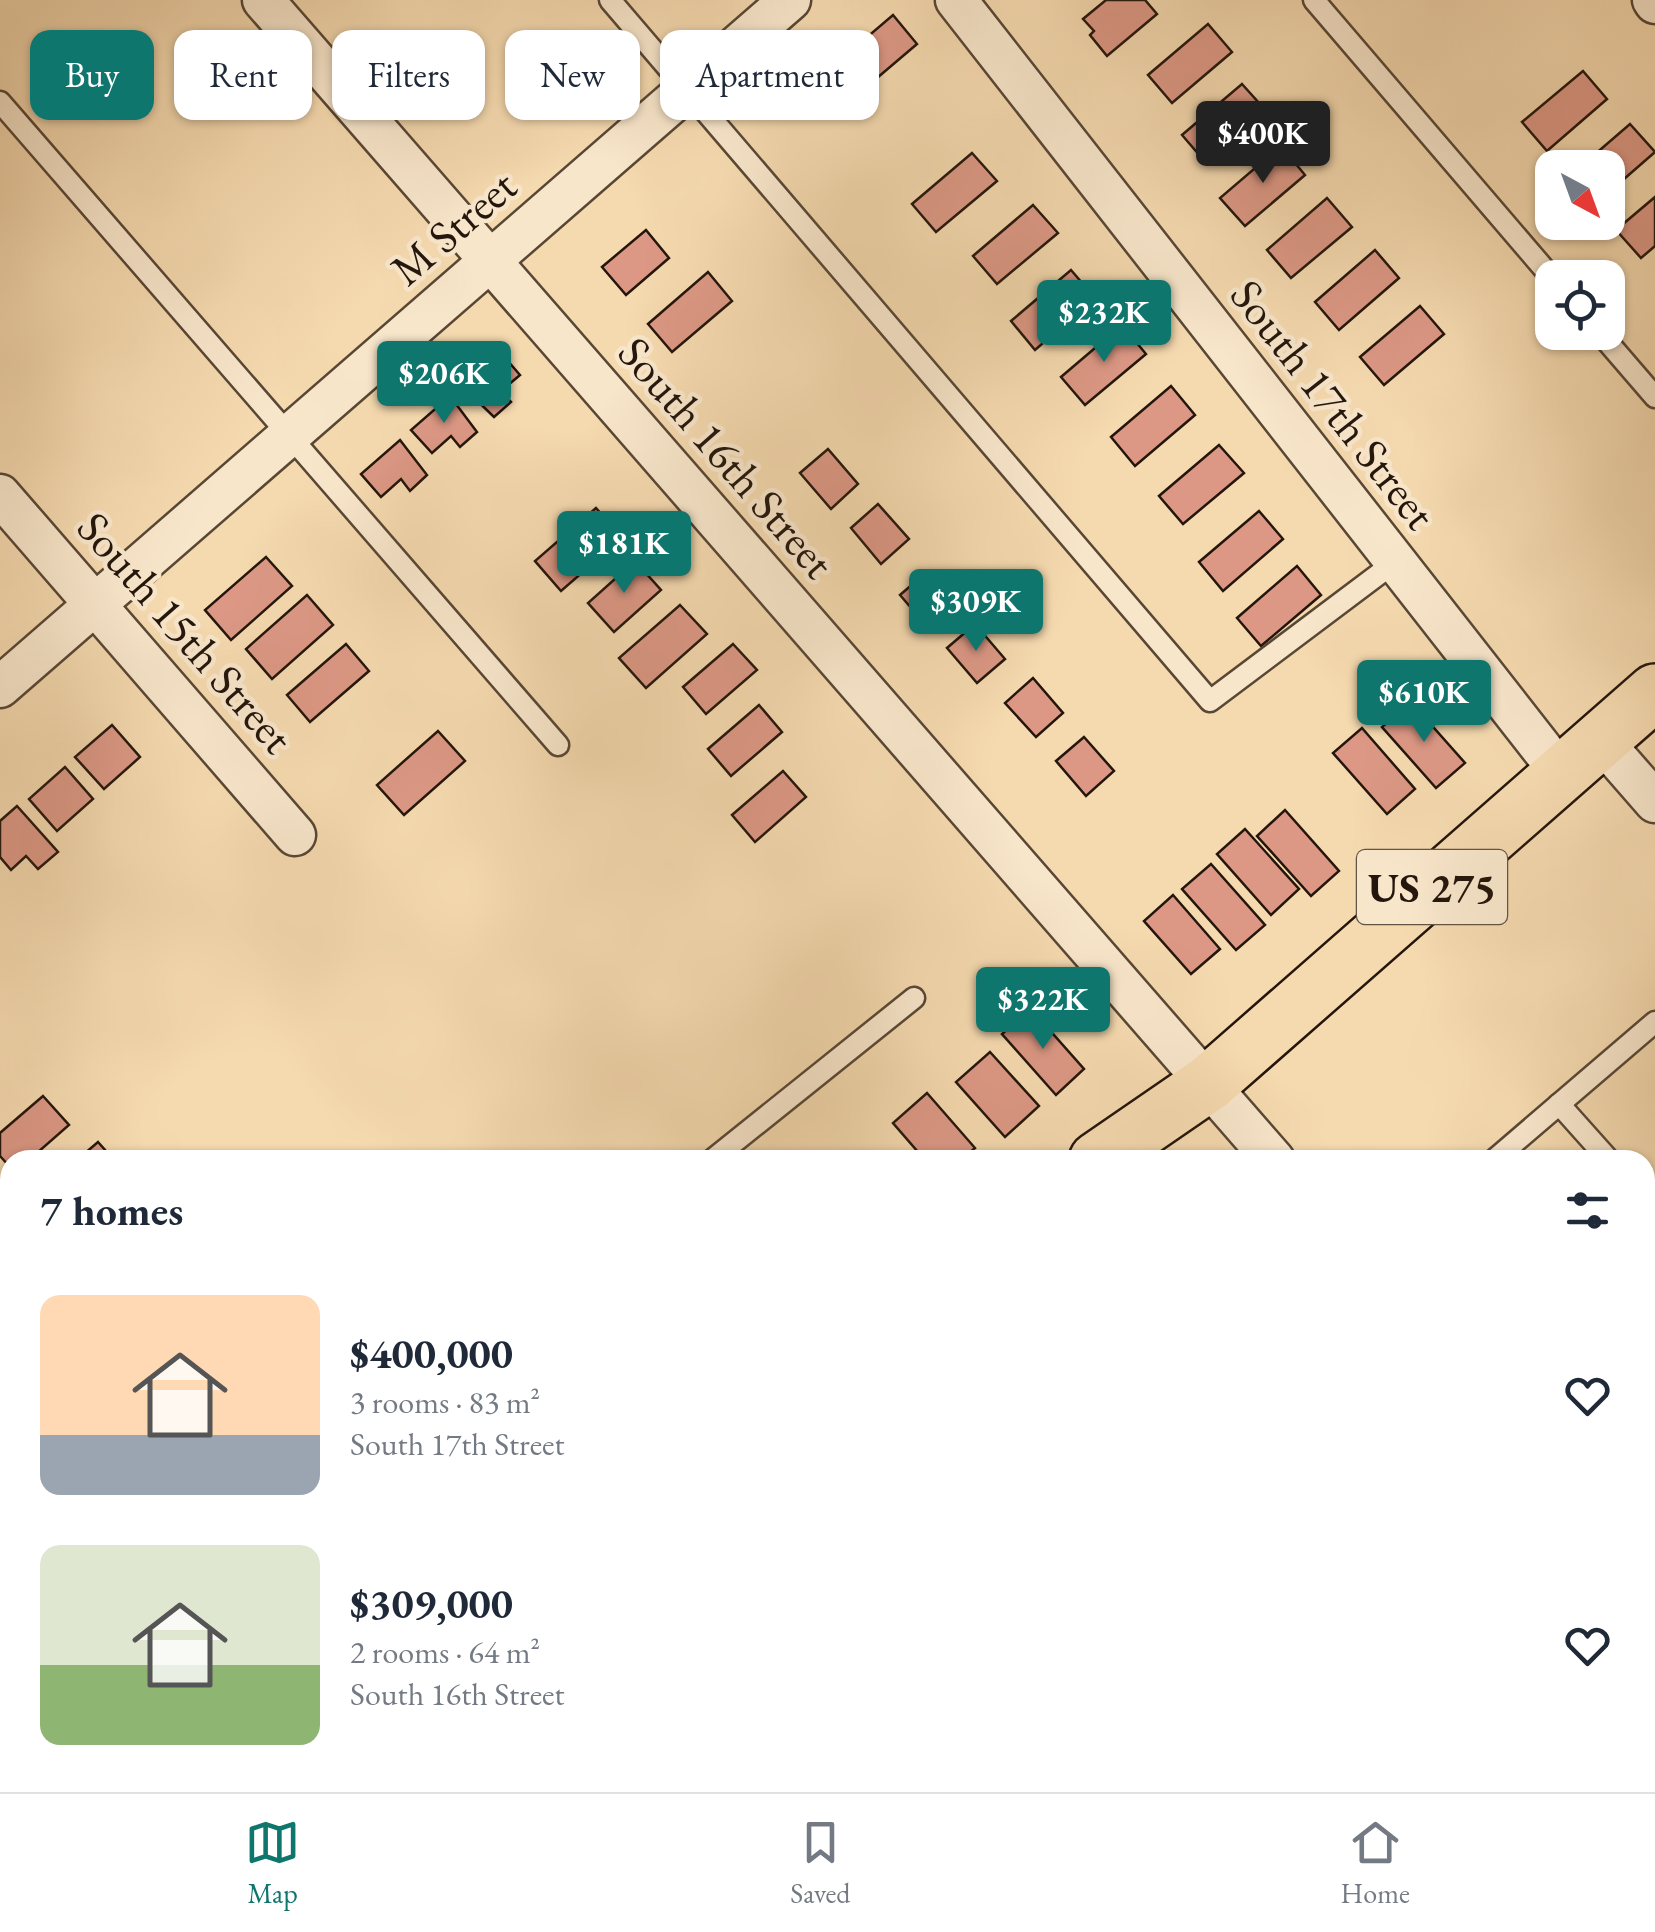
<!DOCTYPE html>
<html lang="en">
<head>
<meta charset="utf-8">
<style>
	:root { --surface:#fff; --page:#f6f6f7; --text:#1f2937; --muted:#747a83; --line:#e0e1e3; --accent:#0f766e }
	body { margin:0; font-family:"EB Garamond",serif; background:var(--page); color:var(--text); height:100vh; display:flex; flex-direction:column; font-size:38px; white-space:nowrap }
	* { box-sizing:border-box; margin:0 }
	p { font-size:32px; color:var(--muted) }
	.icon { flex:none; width:55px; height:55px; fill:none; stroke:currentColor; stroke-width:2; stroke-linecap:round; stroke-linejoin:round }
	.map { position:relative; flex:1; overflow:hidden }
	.drawer { position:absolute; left:0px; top:1150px; width:1655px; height:642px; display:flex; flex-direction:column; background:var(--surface); border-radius:30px 30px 0 0; box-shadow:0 2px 8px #0004 }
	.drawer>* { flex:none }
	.guide { position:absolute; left:30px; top:30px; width:1000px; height:90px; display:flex; gap:20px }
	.needle { width:65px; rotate:139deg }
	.fabs { position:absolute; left:1535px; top:150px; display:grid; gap:20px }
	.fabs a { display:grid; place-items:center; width:90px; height:90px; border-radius:20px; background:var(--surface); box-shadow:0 2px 8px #0004; font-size:50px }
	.price { position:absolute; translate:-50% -85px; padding:0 22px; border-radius:10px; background:var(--accent); color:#fff; font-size:32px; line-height:65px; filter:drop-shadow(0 2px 5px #0008) }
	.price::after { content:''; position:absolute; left:50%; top:60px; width:30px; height:22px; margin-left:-15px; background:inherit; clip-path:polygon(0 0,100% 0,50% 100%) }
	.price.current { background:#222; color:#fff }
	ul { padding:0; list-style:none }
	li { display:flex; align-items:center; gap:30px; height:250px; padding:0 40px }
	li span { display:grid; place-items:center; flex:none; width:280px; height:200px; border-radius:20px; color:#555 }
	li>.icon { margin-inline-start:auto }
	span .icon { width:120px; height:120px; fill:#fffc; stroke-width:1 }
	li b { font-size:42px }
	h2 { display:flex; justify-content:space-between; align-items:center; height:120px; padding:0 40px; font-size:42px }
	.pill { padding:0 35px; border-radius:20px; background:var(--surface); box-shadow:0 2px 8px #0004; font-size:35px; line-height:90px }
	.pill.current { background:var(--accent); color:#fff }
	.menu { display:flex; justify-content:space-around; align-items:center; height:140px; border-top:2px solid var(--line); background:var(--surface); font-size:28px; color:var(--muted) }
	.menu a { display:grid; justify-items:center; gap:5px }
	.menu .current { color:var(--accent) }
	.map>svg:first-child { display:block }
</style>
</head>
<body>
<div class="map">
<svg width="1655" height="1792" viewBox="0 0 1655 1792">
	<rect width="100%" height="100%" fill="#f5d9af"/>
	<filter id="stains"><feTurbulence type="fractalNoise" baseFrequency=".002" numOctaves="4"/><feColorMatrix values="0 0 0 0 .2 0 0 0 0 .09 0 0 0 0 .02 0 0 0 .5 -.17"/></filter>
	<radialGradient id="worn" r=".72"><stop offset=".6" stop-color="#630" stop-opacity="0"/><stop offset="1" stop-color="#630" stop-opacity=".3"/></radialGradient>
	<g fill="#dc9885" stroke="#24160c" stroke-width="2.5">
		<polygon points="1106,0 1145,0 1157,14 1107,56 1090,35 1094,31 1083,19"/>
		<polygon points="893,15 917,44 857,95 832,67"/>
		<polygon points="1208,24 1232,52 1172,103 1148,75"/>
		<polygon points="1583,71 1607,99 1547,151 1522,122"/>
		<polygon points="1242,84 1267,112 1207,164 1182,135"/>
		<polygon points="1630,124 1655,152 1608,193 1608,168 1579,168"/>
		<polygon points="1281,146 1305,175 1245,226 1220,198"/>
		<polygon points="972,153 997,181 936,232 912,204"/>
		<polygon points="1655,197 1655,246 1641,258 1616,230"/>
		<polygon points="1327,198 1352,227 1291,278 1267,250"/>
		<polygon points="1033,205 1058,233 997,284 973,256"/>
		<polygon points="646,230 669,258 626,295 602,267"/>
		<polygon points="1375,250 1399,278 1339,330 1315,302"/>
		<polygon points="1071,270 1095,298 1035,350 1011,321"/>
		<polygon points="708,272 732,301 672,352 648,324"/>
		<polygon points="1420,306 1444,334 1384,385 1360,357"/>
		<polygon points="1122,325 1146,354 1085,405 1061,377"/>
		<polygon points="500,352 520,375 501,391 511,402 494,417 462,386"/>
		<polygon points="1171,386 1195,415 1135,466 1111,437"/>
		<polygon points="450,396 477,432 460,447 451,436 432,453 411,430"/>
		<polygon points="400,440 427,475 410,491 401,479 381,497 361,474"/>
		<polygon points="1219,445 1244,473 1183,524 1159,496"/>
		<polygon points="828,449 858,484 831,509 800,473"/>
		<polygon points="878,504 909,539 881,564 851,528"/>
		<polygon points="596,508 622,538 561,591 535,561"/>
		<polygon points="1259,511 1283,539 1223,591 1199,562"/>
		<polygon points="266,557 292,586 231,640 205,610"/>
		<polygon points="635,561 661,590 614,632 588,603"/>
		<polygon points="1297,566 1321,595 1261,646 1237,618"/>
		<polygon points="928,571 958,606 930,630 900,595"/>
		<polygon points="307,595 333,625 272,679 246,649"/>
		<polygon points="680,605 707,634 646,688 619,658"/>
		<polygon points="975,624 1005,659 977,683 947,648"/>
		<polygon points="346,644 369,671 310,722 287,695"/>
		<polygon points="733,644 757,670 706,714 683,687"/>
		<polygon points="1033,678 1063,713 1036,737 1005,703"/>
		<polygon points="1411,702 1465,763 1436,788 1382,727"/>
		<polygon points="759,705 782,732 731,776 708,749"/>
		<polygon points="112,725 140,757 104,789 75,757"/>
		<polygon points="1362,728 1415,789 1387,814 1333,753"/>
		<polygon points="438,731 465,761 404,815 377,785"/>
		<polygon points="1084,737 1114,771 1086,796 1056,761"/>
		<polygon points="65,767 93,799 57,831 29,799"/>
		<polygon points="783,771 806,797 755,842 732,815"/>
		<polygon points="17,806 58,852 38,869 26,856 11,870 0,857 0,821"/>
		<polygon points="1285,810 1339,871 1311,896 1257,836"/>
		<polygon points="1245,829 1299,889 1271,915 1217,854"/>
		<polygon points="1211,864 1265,925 1236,950 1182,889"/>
		<polygon points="1173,895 1220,949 1191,974 1144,921"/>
		<polygon points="1031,1009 1084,1069 1056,1095 1002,1034"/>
		<polygon points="990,1052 1039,1106 1005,1137 956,1082"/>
		<polygon points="927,1093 975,1148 961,1160 925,1160 893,1123"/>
		<polygon points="43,1096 69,1125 29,1160 10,1160 10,1167 0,1156 0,1133"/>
		<polygon points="98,1142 114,1160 77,1160"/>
		<polygon points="10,1434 10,1486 0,1495 0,1442"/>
	</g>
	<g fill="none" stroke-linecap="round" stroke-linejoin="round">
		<defs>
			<g id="service">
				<polyline points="610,0 1210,701 1395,562"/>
				<polyline points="1314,0 1552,278"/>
				<polyline points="0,102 558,745"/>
				<polyline points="1599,332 1655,397"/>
				<polyline points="1559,1104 1609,1160"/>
				<polyline points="712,1160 914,998"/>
				<polyline points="1494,1160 1655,1022"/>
				<polyline points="1645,1201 1655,1212"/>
				<polyline points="0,1618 10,1630"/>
				<polyline points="0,1682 10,1674"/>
				<polyline points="1465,1782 1473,1792"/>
			</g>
			<g id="minor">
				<polyline points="263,0 1274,1160"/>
				<polyline points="956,0 1561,773"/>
				<polyline points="1653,0 1655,3"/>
				<polyline points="0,495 295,835"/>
				<polyline points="0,687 790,0"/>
				<polyline points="1600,739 1655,802"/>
				<polyline points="0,1286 10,1298"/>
				<polyline points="1645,1591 1655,1603"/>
				<polyline points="1119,1782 1127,1792"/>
				<polyline points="625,1792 636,1782"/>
			</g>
			<g id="primary">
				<polyline points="1097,1160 1209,1083 1655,692"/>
				<polyline points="353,1792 365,1782"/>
				<polyline points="478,1792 490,1782"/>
			</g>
		</defs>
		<use href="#service" stroke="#584735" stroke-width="25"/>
		<use href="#minor" stroke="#584735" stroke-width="45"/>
		<use href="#primary" stroke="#24160c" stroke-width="60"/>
		<use href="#service" stroke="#f8e6cb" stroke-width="20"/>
		<use href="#minor" stroke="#f8e6cb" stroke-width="40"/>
		<use href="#primary" stroke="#f5d9af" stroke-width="55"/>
	</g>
	<g text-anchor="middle" stroke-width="9" stroke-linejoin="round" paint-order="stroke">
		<rect fill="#f8e6cb" stroke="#645445" stroke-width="2.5" x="1357" y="850" width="150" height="74" rx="8"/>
		<g font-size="42" font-weight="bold" fill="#24160c">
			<text x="1432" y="902">US 275</text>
		</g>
		<g font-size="45" fill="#24160c" stroke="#f8e6cb">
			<text transform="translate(453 227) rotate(-41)" y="16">M Street</text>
			<text transform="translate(1334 404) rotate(52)" y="16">South 17th Street</text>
			<text transform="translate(727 457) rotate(49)" y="16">South 16th Street</text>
			<text transform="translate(186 632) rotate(49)" y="16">South 15th Street</text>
		</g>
	</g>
	<rect width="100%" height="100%" filter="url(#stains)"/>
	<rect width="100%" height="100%" fill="url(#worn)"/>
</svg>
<div class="fabs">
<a><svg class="needle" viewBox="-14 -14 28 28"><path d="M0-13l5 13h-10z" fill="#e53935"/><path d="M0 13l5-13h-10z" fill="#747a83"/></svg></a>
<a><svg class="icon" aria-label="locate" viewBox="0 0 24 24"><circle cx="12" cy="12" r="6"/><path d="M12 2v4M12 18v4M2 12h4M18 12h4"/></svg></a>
</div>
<b class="price current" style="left:1263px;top:186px">$400K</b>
<b class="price" style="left:1104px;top:365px">$232K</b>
<b class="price" style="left:444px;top:426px">$206K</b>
<b class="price" style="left:624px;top:596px">$181K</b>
<b class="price" style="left:976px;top:654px">$309K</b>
<b class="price" style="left:1424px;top:745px">$610K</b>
<b class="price" style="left:1043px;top:1052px">$322K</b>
<div class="guide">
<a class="pill current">Buy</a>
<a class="pill">Rent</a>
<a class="pill">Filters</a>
<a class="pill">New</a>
<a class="pill">Apartment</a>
</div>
<section class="drawer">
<h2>7 homes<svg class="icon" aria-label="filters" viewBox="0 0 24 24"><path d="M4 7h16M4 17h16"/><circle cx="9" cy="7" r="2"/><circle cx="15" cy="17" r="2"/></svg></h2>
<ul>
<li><span style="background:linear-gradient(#ffd9b3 70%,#9aa5b1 0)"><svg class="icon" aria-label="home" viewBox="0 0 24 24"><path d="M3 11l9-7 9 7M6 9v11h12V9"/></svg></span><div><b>$400,000</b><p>3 rooms · 83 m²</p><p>South 17th Street</p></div><svg class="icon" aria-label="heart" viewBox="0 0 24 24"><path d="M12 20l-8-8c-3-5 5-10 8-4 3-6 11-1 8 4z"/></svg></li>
<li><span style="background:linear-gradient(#dfe7d0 60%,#8fb573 0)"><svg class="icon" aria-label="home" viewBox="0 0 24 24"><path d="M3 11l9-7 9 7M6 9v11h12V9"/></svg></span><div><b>$309,000</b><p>2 rooms · 64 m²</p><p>South 16th Street</p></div><svg class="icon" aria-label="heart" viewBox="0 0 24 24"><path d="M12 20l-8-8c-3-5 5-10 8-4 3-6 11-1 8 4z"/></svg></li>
</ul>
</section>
</div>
<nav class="menu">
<a class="current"><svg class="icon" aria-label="map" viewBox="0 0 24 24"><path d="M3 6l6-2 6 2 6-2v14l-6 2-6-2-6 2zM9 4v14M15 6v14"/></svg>Map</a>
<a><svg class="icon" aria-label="saved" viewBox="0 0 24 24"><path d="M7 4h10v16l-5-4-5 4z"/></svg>Saved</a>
<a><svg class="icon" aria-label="home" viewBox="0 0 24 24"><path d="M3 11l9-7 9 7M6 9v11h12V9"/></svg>Home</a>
</nav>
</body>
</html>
